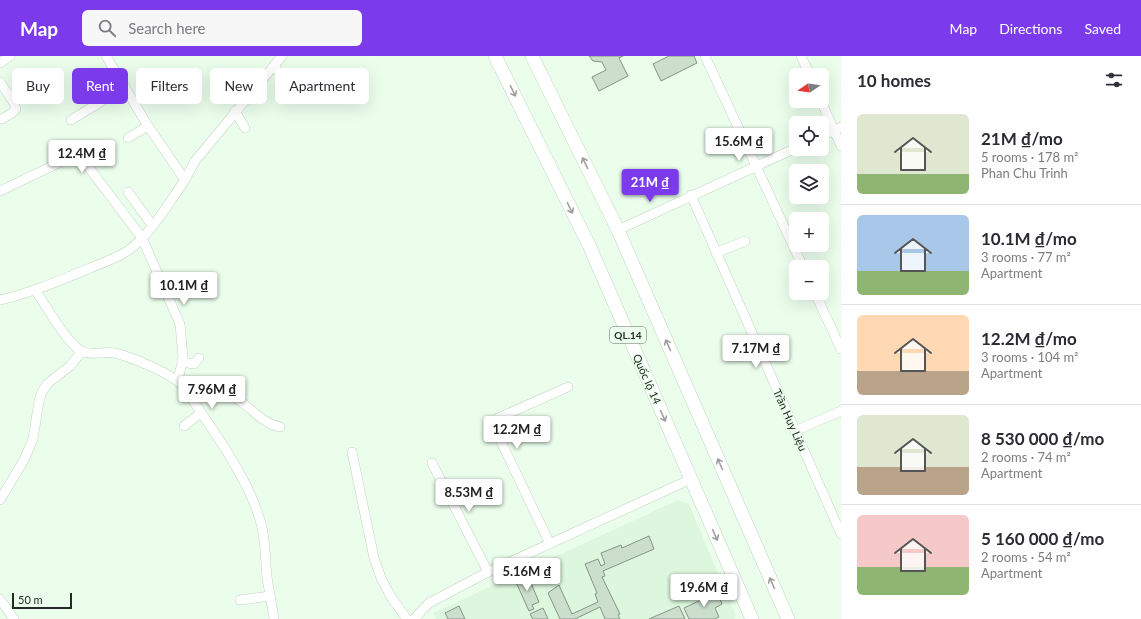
<!DOCTYPE html>
<html lang="en">
<head>
<meta charset="utf-8">
<style>
	:root { --surface:#fff; --page:#f7f7f7; --text:#2b2b33; --muted:#7c7c81; --line:#e1e1e2; --accent:#7c3aed }
	body { margin:0; font-family:Lato,sans-serif; background:var(--page); color:var(--text); height:100vh; display:flex; flex-direction:column; font-size:15px; white-space:nowrap }
	* { box-sizing:border-box; margin:0 }
	p { font-size:13px; color:var(--muted) }
	.icon { flex:none; width:22px; height:22px; fill:none; stroke:currentColor; stroke-width:2; stroke-linecap:round; stroke-linejoin:round }
	.map { position:relative; flex:1; overflow:hidden }
	.side { display:flex; flex-direction:column; background:var(--surface); width:300px }
	.side>* { flex:none }
	.guide { position:absolute; left:12px; top:12px; width:380px; height:36px; display:flex; gap:8px }
	.needle { width:26px; rotate:257deg }
	.tools { position:absolute; left:789px; top:12px; display:grid; gap:8px }
	.tools a { display:grid; place-items:center; width:40px; height:40px; border-radius:6px; background:var(--surface); box-shadow:0 4px 16px #0002; font-size:20px }
	.scale { position:absolute; left:12px; bottom:10px; width:60px; box-sizing:border-box; padding-left:4px; border:2px solid #242b24; border-top:0; font-size:11px; line-height:14px; white-space:nowrap; color:#242b24; -webkit-text-stroke:3px #ebfeec; paint-order:stroke }
	.price { position:absolute; translate:-50% -34px; padding:0 9px; border-radius:4px; background:#fff; color:#222; font-size:13px; line-height:26px; filter:drop-shadow(0 1px 2px #0008) }
	.price::after { content:''; position:absolute; left:50%; top:24px; width:12px; height:9px; margin-left:-6px; background:inherit; clip-path:polygon(0 0,100% 0,50% 100%) }
	.price.selected { background:var(--accent); color:#fff }
	ul { padding:0; list-style:none }
	li { display:flex; align-items:center; gap:12px; height:100px; padding:0 16px }
	li+li { border-top:1px solid var(--line) }
	li span { display:grid; place-items:center; flex:none; width:112px; height:80px; border-radius:6px; color:#555 }
	li>.icon { margin-inline-start:auto }
	span .icon { width:48px; height:48px; fill:#fffc; stroke-width:1 }
	li b { font-size:17px }
	h2 { display:flex; justify-content:space-between; align-items:center; height:48px; padding:0 16px; font-size:17px }
	.tag { padding:0 14px; border-radius:6px; background:var(--surface); box-shadow:0 4px 16px #0002; font-size:14px; line-height:36px }
	.tag.selected { background:var(--accent); color:#fff }
	header { display:flex; align-items:center; gap:24px; box-sizing:border-box; height:56px; padding:0 20px; background:var(--accent); color:#fff }
	header strong { font-size:19px }
	nav { display:flex; gap:22px; margin-inline-start:auto; font-size:14px }
	.search { width:280px; height:36px; background:var(--page); display:flex; align-items:center; gap:10px; box-sizing:border-box; padding:0 14px; border-radius:6px; color:var(--muted); font-size:15px }
	main { display:flex; flex:1; min-height:0 }
	.map>svg:first-child { display:block }
</style>
</head>
<body>
<header>
<strong>Map</strong>
<div class="search"><svg class="icon" aria-label="search" viewBox="0 0 24 24"><circle cx="10" cy="10" r="6"/><path d="M15 15l6 6"/></svg>Search here</div>
<nav><a>Map</a><a>Directions</a><a>Saved</a></nav>
</header>
<main>
<div class="map">
<svg width="841" height="563" viewBox="0 0 841 563">
	<rect width="100%" height="100%" fill="#ebfeec"/>
	<polygon fill="#ddf6de" points="678,444 689,448 736,560 734,563 436,563 433,557"/>
	<g fill="#ccdfcd" stroke="#849585">
		<polygon points="589,0 623,0 619,2 628,20 599,35 592,21 606,14 602,6 593,5"/>
		<polygon points="669,0 694,0 697,7 661,25 653,8"/>
		<polygon points="649,480 654,493 603,515 605,520 602,521 620,558 618,559 620,563 605,563 600,551 575,563 560,563 548,537 559,529 572,558 598,546 595,538 597,537 585,508 598,503 601,510 605,508 601,497 621,489 622,492"/>
		<polygon points="527,518 539,546 532,549 534,553 529,555 515,524"/>
		<polygon points="708,536 713,540 718,538 722,548 715,552 719,561 714,563 689,563 684,552 701,544 703,537"/>
		<polygon points="459,550 465,563 448,563 445,557"/>
		<polygon points="679,550 685,563 649,563"/>
		<polygon points="543,552 548,563 533,563 530,558"/>
	</g>
	<g fill="none" stroke-linecap="round" stroke-linejoin="round">
		<defs>
			<g id="minor">
				<polyline points="705,0 803,211"/>
				<polyline points="801,0 810,19"/>
				<polyline points="0,7 10,0"/>
				<path d="M 274,10 C 283,20 286,28 294,39"/>
				<polyline points="0,26 14,47 16,53 12,57 2,63"/>
				<polyline points="821,45 841,90"/>
				<polyline points="235,55 245,72"/>
				<polyline points="71,64 125,31"/>
				<polyline points="822,80 841,71"/>
				<polyline points="128,82 148,70"/>
				<polyline points="185,124 195,105 282,0"/>
				<polyline points="0,135 67,103 76,101 84,105 142,182 180,268 183,302 178,324"/>
				<polyline points="128,136 152,169"/>
				<polyline points="691,139 841,478"/>
				<polyline points="618,174 796,92"/>
				<polyline points="716,197 745,185"/>
				<path d="M 35,234 C 46,249 66,286 81,295 C 90,300 104,295 114,297 C 130,300 172,318 183,330 C 208,367 248,421 260,464 C 266,482 265,502 267,521 C 269,535 272,549 274,563"/>
				<polyline points="815,237 841,293"/>
				<path d="M 0,244 C 31,237 61,224 90,212 C 103,207 117,202 129,194 C 152,176 168,148 185,124 L 148,70 L 106,0"/>
				<polyline points="182,306 194,308 199,302"/>
				<path d="M 183,330 C 196,331 213,332 226,337 C 246,344 259,367 280,371"/>
				<polyline points="184,370 201,357"/>
				<polyline points="795,375 841,355"/>
				<polyline points="352,396 374,502 381,522 391,541 407,563"/>
				<polyline points="432,407 488,516"/>
				<polyline points="0,444 24,404 33,383 39,345 42,336 48,327 70,310 82,295"/>
				<polyline points="550,488 494,371 494,367 498,362 568,331"/>
				<polyline points="0,543 14,563"/>
				<polyline points="240,544 270,540"/>
				<polyline points="414,563 429,547 488,516 691,423"/>
			</g>
			<g id="highway">
				<polyline points="495,0 589,189 752,563"/>
				<polyline points="532,0 618,174 788,563"/>
			</g>
		</defs>
		<use href="#minor" stroke="#c0d2c1" stroke-width="10"/>
		<use href="#highway" stroke="#c0d2c1" stroke-width="14"/>
		<use href="#minor" stroke="#fff" stroke-width="9"/>
		<use href="#highway" stroke="#fff" stroke-width="13"/>
	</g>
	<defs><path id="oneway-shaft" d="M-6 0H5M1.5-3L5.5 0L1.5 3" fill="none" stroke-width="1.6" stroke-linecap="round" stroke-linejoin="round"/></defs>
	<g stroke="#9ca09c">
		<use href="#oneway-shaft" transform="translate(513 35) rotate(64)"/>
		<use href="#oneway-shaft" transform="translate(585 107) rotate(-116)"/>
		<use href="#oneway-shaft" transform="translate(570 152) rotate(64)"/>
		<use href="#oneway-shaft" transform="translate(668 289) rotate(-114)"/>
		<use href="#oneway-shaft" transform="translate(663 360) rotate(66)"/>
		<use href="#oneway-shaft" transform="translate(720 408) rotate(-114)"/>
		<use href="#oneway-shaft" transform="translate(715 479) rotate(66)"/>
		<use href="#oneway-shaft" transform="translate(772 527) rotate(-114)"/>
	</g>
	<g text-anchor="middle" stroke-width="3" stroke-linejoin="round" paint-order="stroke">
		<rect fill="#ebfeec" stroke="#606a60" stroke-width="1" x="610" y="271" width="36" height="16" rx="3"/>
		<g font-size="10" font-weight="bold" fill="#242b24">
			<text x="628" y="283">QL.14</text>
		</g>
		<g font-size="11" fill="#242b24" stroke="#ebfeec">
			<text transform="translate(647 323) rotate(66)" y="4">Quốc lộ 14</text>
			<text transform="translate(790 364) rotate(66)" y="4">Trần Huy Liệu</text>
		</g>
	</g>
</svg>
<div class="tools">
<a><svg class="needle" viewBox="-14 -14 28 28"><path d="M0-13l5 13h-10z" fill="#e53935"/><path d="M0 13l5-13h-10z" fill="#7c7c81"/></svg></a>
<a><svg class="icon" aria-label="locate" viewBox="0 0 24 24"><circle cx="12" cy="12" r="6"/><path d="M12 2v4M12 18v4M2 12h4M18 12h4"/></svg></a>
<a><svg class="icon" aria-label="layers" viewBox="0 0 24 24"><path d="M12 4l9 5-9 5-9-5zM3 14l9 5 9-5"/></svg></a>
<a>+</a>
<a>−</a>
</div>
<div class="scale">50 m</div>
<b class="price" style="left:739px;top:106px">15.6M ₫</b>
<b class="price" style="left:82px;top:118px">12.4M ₫</b>
<b class="price selected" style="left:650px;top:147px">21M ₫</b>
<b class="price" style="left:184px;top:250px">10.1M ₫</b>
<b class="price" style="left:756px;top:313px">7.17M ₫</b>
<b class="price" style="left:212px;top:354px">7.96M ₫</b>
<b class="price" style="left:517px;top:394px">12.2M ₫</b>
<b class="price" style="left:469px;top:457px">8.53M ₫</b>
<b class="price" style="left:527px;top:536px">5.16M ₫</b>
<b class="price" style="left:704px;top:552px">19.6M ₫</b>
<div class="guide">
<a class="tag">Buy</a>
<a class="tag selected">Rent</a>
<a class="tag">Filters</a>
<a class="tag">New</a>
<a class="tag">Apartment</a>
</div>
</div>
<section class="side">
<h2>10 homes<svg class="icon" aria-label="filters" viewBox="0 0 24 24"><path d="M4 7h16M4 17h16"/><circle cx="9" cy="7" r="2"/><circle cx="15" cy="17" r="2"/></svg></h2>
<ul>
<li><span style="background:linear-gradient(#dfe7d0 75%,#8fb573 0)"><svg class="icon" aria-label="home" viewBox="0 0 24 24"><path d="M3 11l9-7 9 7M6 9v11h12V9"/></svg></span><div><b>21M ₫/mo</b><p>5 rooms · 178 m²</p><p>Phan Chu Trinh</p></div></li>
<li><span style="background:linear-gradient(#a9c7e8 70%,#8fb573 0)"><svg class="icon" aria-label="home" viewBox="0 0 24 24"><path d="M3 11l9-7 9 7M6 9v11h12V9"/></svg></span><div><b>10.1M ₫/mo</b><p>3 rooms · 77 m²</p><p>Apartment</p></div></li>
<li><span style="background:linear-gradient(#ffd9b3 70%,#b9a48a 0)"><svg class="icon" aria-label="home" viewBox="0 0 24 24"><path d="M3 11l9-7 9 7M6 9v11h12V9"/></svg></span><div><b>12.2M ₫/mo</b><p>3 rooms · 104 m²</p><p>Apartment</p></div></li>
<li><span style="background:linear-gradient(#dfe7d0 65%,#b9a48a 0)"><svg class="icon" aria-label="home" viewBox="0 0 24 24"><path d="M3 11l9-7 9 7M6 9v11h12V9"/></svg></span><div><b>8 530 000 ₫/mo</b><p>2 rooms · 74 m²</p><p>Apartment</p></div></li>
<li><span style="background:linear-gradient(#f6c9c9 65%,#8fb573 0)"><svg class="icon" aria-label="home" viewBox="0 0 24 24"><path d="M3 11l9-7 9 7M6 9v11h12V9"/></svg></span><div><b>5 160 000 ₫/mo</b><p>2 rooms · 54 m²</p><p>Apartment</p></div></li>
</ul>
</section>
</main>
</body>
</html>
